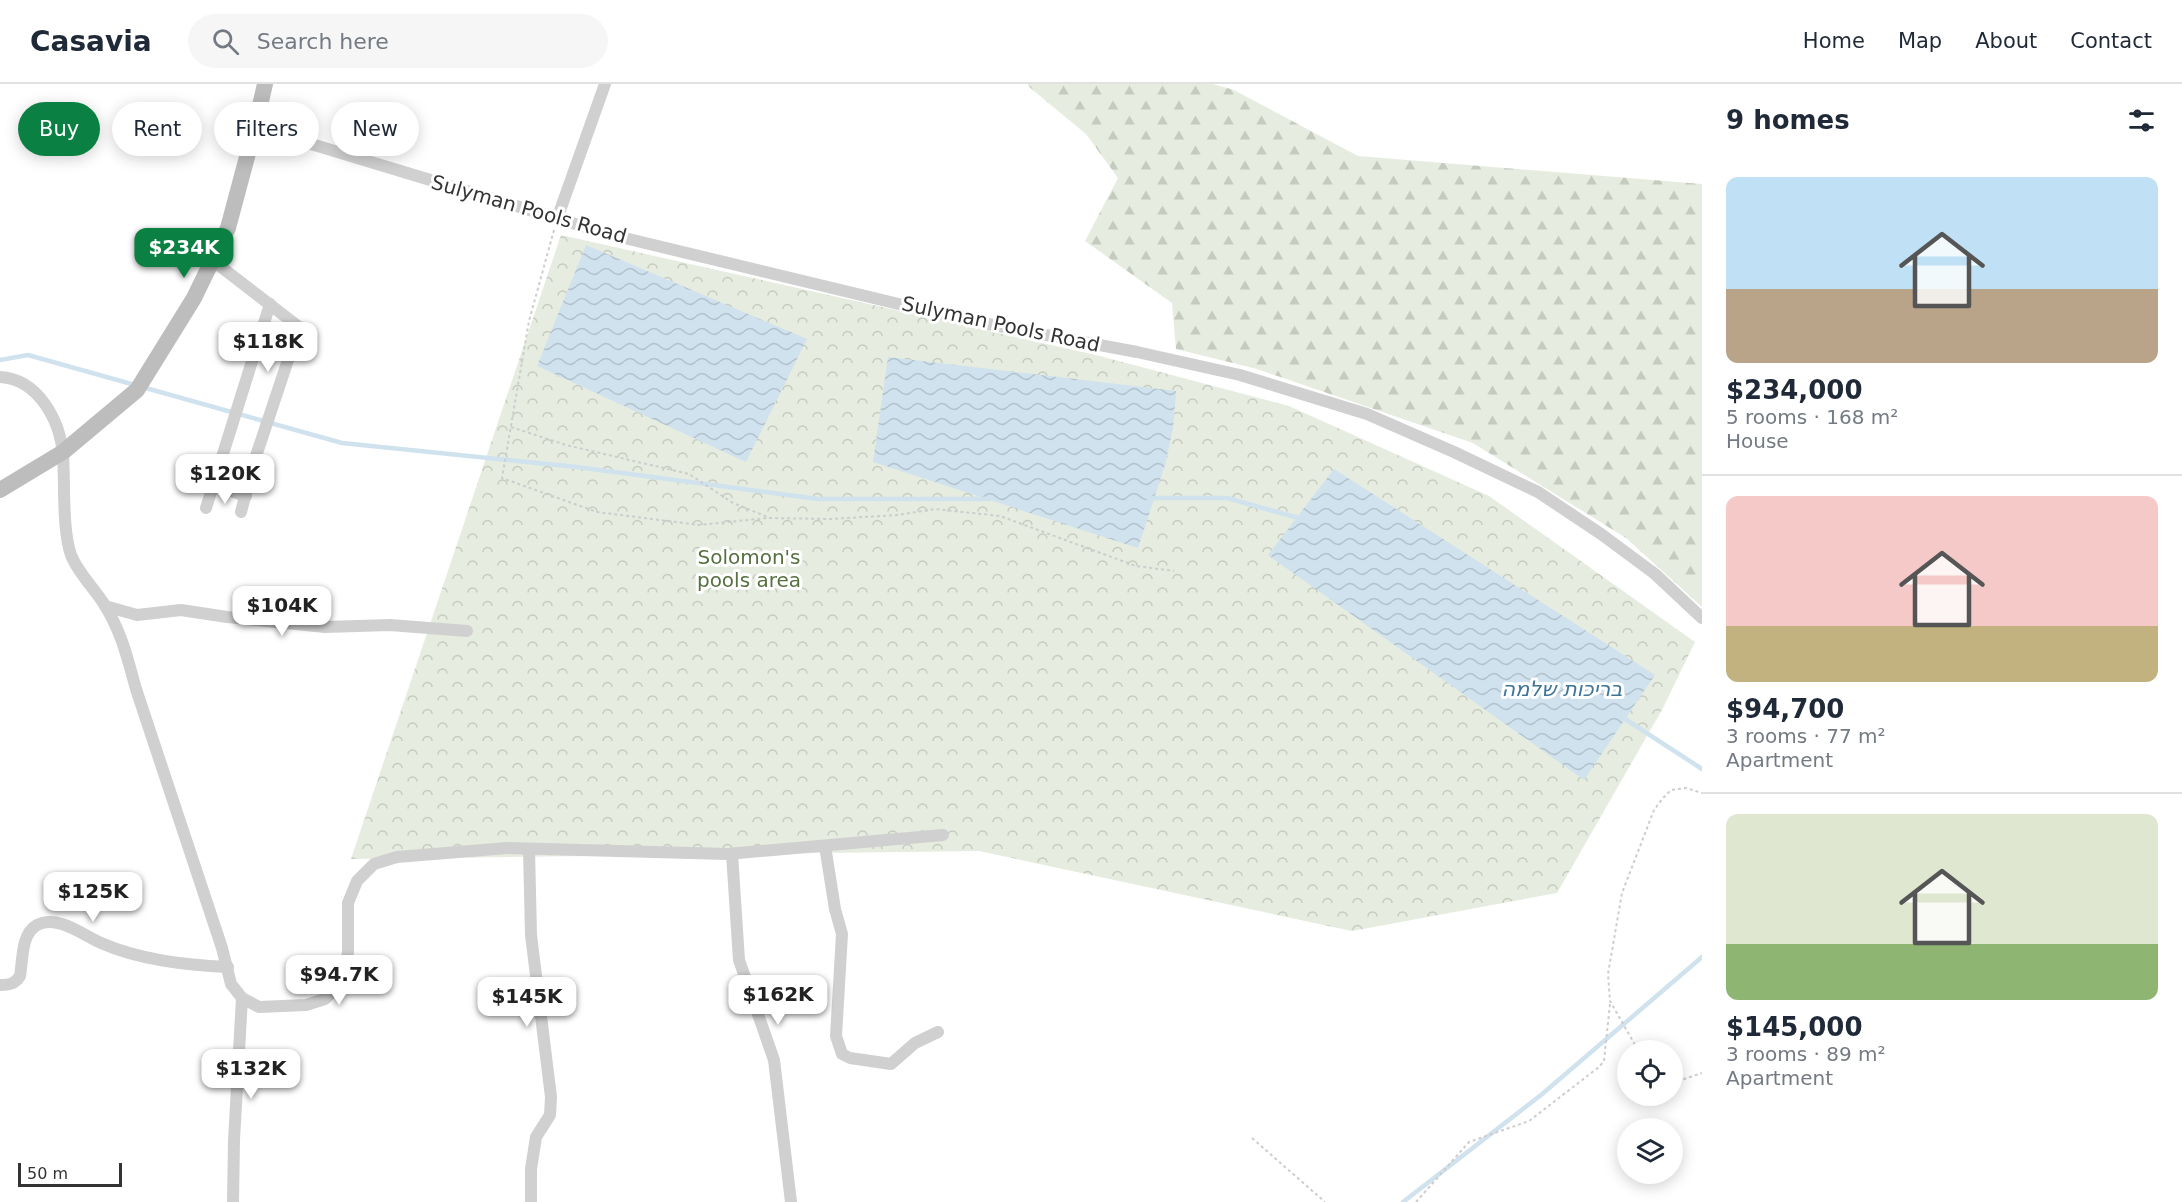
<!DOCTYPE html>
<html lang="en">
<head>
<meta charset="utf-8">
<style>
	:root { --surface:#fff; --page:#f6f6f7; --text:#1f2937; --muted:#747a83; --line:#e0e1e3; --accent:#0b8043 }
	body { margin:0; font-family:"DejaVu Sans","Noto Sans Hebrew",sans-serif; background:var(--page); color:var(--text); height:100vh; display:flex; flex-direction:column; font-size:22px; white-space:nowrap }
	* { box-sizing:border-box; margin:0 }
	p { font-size:20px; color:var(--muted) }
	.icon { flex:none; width:33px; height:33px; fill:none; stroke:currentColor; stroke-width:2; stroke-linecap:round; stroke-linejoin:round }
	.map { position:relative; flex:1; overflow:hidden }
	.panel { display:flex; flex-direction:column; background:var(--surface); width:480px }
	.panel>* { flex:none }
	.top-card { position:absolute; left:18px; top:18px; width:570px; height:54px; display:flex; gap:12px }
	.tools { position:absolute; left:1617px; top:956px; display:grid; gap:12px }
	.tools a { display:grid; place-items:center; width:66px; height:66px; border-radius:50%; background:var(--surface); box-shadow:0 3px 15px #0003; font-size:30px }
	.scale { position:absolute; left:18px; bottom:15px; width:104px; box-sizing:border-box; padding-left:6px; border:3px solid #333; border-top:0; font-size:16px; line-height:21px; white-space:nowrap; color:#333; -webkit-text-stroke:4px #fff; paint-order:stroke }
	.price { position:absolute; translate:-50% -51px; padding:0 14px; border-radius:12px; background:#fff; color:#222; font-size:20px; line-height:39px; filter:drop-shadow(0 2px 3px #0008) }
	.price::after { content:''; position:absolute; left:50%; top:36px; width:18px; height:14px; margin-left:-9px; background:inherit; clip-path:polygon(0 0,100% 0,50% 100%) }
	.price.active { background:var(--accent); color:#fff }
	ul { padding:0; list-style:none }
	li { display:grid; align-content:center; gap:12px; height:318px; padding:0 24px }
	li+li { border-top:2px solid var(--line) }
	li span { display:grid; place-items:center; height:186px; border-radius:12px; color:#555 }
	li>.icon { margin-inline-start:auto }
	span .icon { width:108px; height:108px; fill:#fffc; stroke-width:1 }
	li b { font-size:26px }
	h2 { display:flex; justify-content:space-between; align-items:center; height:72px; padding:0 24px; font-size:26px }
	.tag { padding:0 21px; border-radius:27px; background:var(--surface); box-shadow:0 3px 15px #0003; font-size:21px; line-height:54px }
	.tag.active { background:var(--accent); color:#fff }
	header { display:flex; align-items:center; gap:36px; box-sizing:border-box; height:84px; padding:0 30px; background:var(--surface); border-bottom:2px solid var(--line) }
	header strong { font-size:28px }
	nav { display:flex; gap:33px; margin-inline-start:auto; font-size:21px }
	.search { width:420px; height:54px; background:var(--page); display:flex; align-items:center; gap:15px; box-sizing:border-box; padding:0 21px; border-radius:33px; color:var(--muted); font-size:22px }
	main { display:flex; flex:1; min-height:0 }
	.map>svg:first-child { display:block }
</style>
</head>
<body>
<header>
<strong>Casavia</strong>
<div class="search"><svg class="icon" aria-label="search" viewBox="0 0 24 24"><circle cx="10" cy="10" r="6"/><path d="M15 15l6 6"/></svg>Search here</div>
<nav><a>Home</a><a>Map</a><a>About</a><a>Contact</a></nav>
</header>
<main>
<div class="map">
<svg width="1702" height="1118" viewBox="0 0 1702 1118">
	<defs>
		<pattern id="forest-firs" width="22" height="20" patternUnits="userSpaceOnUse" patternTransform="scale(1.5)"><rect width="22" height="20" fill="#e6ecdf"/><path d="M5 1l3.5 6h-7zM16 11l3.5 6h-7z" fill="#c6cbc0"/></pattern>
		<pattern id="park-crowns" width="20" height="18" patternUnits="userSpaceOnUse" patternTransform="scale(1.5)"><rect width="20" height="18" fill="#e6ecdf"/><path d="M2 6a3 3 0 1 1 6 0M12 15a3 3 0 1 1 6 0" fill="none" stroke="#c6cbc0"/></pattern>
		<pattern id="water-waves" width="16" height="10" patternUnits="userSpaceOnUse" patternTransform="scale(1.5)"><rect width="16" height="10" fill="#cfe2ee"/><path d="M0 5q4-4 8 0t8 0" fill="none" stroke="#b2c2cd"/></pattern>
	</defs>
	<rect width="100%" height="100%" fill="#fff"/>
	<polygon fill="url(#forest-firs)" points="1028,0 1213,0 1234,6 1358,72 1702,100 1702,523 1626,454 1473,359 1257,285 1176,265 1172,219 1085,157 1118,94 1086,50 1028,2"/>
	<polygon fill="url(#park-crowns)" points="561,151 1096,271 1289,322 1489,412 1695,558 1663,624 1557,809 1352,847 979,767 351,775"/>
	<g fill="url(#water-waves)">
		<polygon points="586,161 807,255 746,378 537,282"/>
		<polygon points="888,273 1176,307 1173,344 1165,381 1138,464 873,378"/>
		<polygon points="1334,385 1655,591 1584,696 1268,471"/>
	</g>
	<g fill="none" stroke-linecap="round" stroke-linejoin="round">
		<g stroke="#cfe2ee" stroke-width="4.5">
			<polyline points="0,276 28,271 342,359 577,383 818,415 989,415"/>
			<polyline points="1148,414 1227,414 1302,435"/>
			<polyline points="1622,633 1702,685"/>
			<polyline points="1403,1118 1541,1011 1702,873"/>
		</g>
		<g stroke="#cdcdcd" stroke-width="2" stroke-dasharray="3 3" stroke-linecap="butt">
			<polyline points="554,146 529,237 502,394 597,428 699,441 767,434"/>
			<polyline points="511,343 566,361 689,390 733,419 770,434 830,435 898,431 935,425 1000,432 1136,482 1174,487"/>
			<polyline points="1638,966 1610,917 1608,890 1622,809 1654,726 1663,714 1671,706 1686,704 1702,709"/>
			<polyline points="1672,995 1678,997 1702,989"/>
			<polyline points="1252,1054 1325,1118"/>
			<polyline points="1416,1118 1469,1058 1529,1037 1599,983 1604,977 1610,920"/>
		</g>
		<g stroke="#d0d0d0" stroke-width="12">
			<polyline points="255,43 612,151 961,235 1137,268 1240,291 1367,330 1454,368 1538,408 1601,450 1655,490 1702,534"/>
			<polyline points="557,135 605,0"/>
			<polyline points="212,176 299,243 254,378 241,428"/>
			<path d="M 0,293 C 38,295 60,336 63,371 C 65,399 62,445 71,471 C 78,489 94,504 104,520 C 122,549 127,573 136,605 L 222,864 L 231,900 L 242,914 L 259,923 L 306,921 L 325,915 L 343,898 L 348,868 L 348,819 L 357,797 L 374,780 L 397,773 L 507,764 L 727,770 L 943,751"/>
			<polyline points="213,401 246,412"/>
			<polyline points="206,424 270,220"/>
			<polyline points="105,522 137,531 181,526 227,533 325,543 390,541 467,547"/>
			<polyline points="825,762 835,825 842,850 836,952 842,970 850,974 891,980 915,959 938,948"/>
			<polyline points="529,765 531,851 551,1013 550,1031 536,1053 531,1085 531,1118"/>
			<polyline points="732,770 739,876 774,976 791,1118"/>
			<path d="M 0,901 C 9,901 15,900 20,892 C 23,875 21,850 37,841 C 57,830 83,851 101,859 C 140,876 185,881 228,883"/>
			<polyline points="233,1118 234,1056 242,914"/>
		</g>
		<polyline stroke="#bdbdbd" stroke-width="16" points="0,406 63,368 137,306 194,214 228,144 255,43 265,0"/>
	</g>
	<g text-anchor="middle" stroke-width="6" stroke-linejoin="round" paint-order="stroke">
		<g font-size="20" fill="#333" stroke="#fff">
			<text transform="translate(529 125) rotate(16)" y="7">Sulyman Pools Road</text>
			<text transform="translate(1001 240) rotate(12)" y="7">Sulyman Pools Road</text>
		</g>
		<g font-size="20" fill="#56703f" stroke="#fff">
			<text x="749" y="480">Solomon's<tspan x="749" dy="23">pools area</tspan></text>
		</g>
		<g font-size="21" font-style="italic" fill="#3f7597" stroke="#fff">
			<text x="1562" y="612">בריכות שלמה</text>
		</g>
	</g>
</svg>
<div class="tools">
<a><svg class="icon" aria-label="locate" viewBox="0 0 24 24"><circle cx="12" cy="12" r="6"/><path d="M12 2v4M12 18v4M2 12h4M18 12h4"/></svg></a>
<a><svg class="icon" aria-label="layers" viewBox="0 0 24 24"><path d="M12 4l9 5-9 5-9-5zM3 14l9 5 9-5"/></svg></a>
</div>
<div class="scale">50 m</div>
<b class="price active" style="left:184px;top:195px">$234K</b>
<b class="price" style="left:268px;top:289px">$118K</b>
<b class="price" style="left:225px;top:421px">$120K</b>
<b class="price" style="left:282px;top:553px">$104K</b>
<b class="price" style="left:93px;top:839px">$125K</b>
<b class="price" style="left:339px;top:922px">$94.7K</b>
<b class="price" style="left:778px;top:942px">$162K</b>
<b class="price" style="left:527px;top:944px">$145K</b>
<b class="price" style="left:251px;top:1016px">$132K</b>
<div class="top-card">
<a class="tag active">Buy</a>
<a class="tag">Rent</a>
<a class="tag">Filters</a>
<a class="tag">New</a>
</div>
</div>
<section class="panel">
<h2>9 homes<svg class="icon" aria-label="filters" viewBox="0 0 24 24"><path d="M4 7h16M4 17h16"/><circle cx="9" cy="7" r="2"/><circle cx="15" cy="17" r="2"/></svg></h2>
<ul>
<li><span style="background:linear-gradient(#bfe0f5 60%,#b9a48a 0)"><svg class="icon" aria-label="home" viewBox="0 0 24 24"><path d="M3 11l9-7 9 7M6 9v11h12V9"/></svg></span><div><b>$234,000</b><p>5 rooms · 168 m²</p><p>House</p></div></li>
<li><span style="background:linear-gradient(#f6c9c9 70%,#c2b280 0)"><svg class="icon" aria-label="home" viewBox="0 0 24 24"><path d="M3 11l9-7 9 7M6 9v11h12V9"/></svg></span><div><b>$94,700</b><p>3 rooms · 77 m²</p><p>Apartment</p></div></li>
<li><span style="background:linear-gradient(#dfe7d0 70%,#8fb573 0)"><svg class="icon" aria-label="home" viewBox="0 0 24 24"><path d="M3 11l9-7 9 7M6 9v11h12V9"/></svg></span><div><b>$145,000</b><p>3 rooms · 89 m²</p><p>Apartment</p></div></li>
</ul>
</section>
</main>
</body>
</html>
